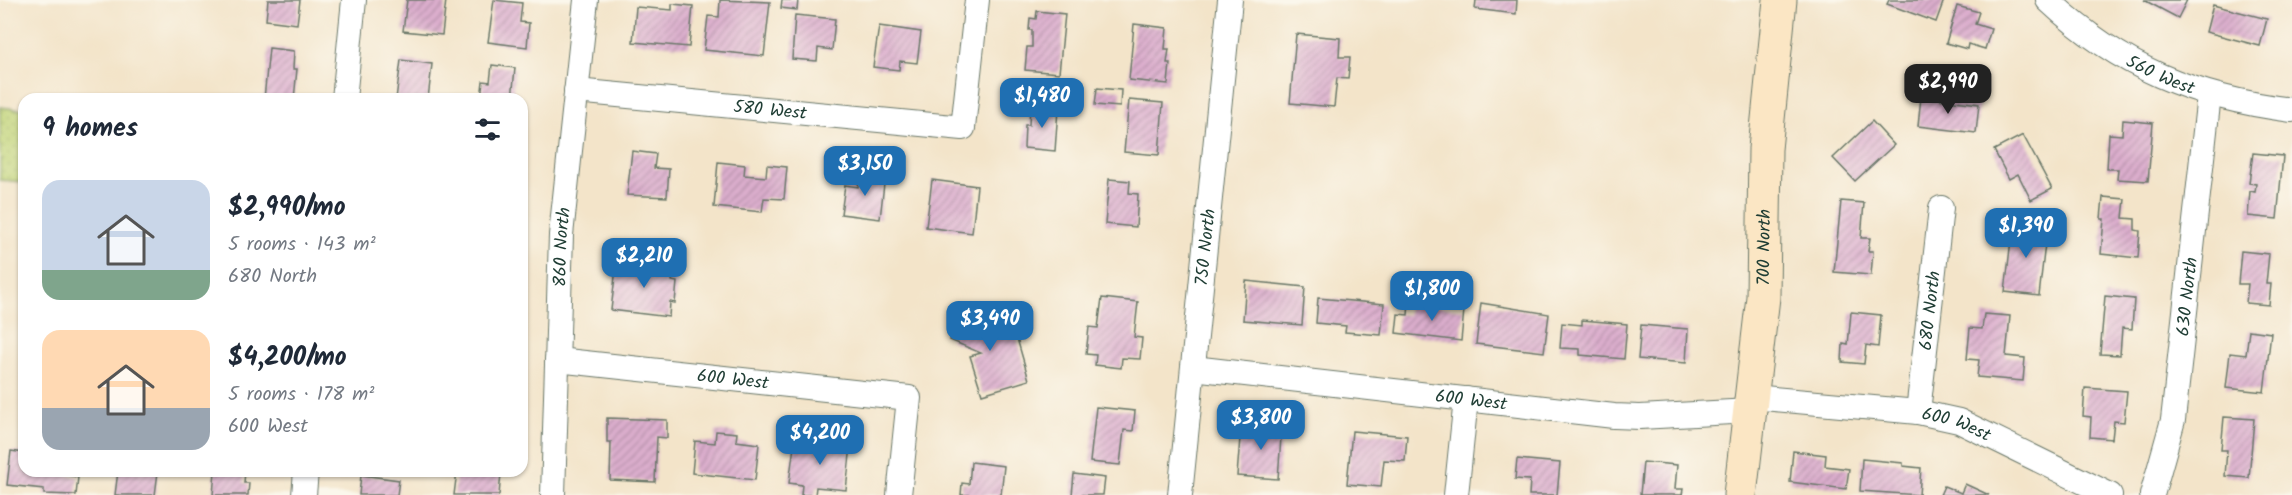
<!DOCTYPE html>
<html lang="en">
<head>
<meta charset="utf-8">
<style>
	:root { --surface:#fff; --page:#f2f2f3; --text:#1f2937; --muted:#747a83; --accent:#1f6fb2 }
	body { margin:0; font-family:Kalam,sans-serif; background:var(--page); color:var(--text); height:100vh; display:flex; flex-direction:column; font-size:22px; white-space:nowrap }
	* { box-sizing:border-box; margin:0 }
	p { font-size:20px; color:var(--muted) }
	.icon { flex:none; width:33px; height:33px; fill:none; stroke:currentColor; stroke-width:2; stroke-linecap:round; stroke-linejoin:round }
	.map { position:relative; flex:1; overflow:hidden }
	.side { position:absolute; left:18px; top:93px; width:510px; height:384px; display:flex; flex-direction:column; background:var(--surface); border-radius:18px; box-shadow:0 2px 4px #0004 }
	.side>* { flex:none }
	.price { position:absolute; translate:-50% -51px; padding:0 14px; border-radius:12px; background:var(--accent); color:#fff; font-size:20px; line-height:39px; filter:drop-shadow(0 2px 3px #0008) }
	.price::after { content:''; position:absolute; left:50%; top:36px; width:18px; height:14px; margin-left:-9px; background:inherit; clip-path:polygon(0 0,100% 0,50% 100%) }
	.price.selected { background:#222; color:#fff }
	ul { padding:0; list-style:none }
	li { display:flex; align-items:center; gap:18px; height:150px; padding:0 24px }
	li span { display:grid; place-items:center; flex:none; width:168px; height:120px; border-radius:18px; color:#555 }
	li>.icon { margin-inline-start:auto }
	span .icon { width:72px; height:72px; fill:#fffc; stroke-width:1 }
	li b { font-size:26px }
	h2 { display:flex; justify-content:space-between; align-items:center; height:72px; padding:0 24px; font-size:26px }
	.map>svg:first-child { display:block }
</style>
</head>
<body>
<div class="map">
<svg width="2292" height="495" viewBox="0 0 2292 495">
	<defs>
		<pattern id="grass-dots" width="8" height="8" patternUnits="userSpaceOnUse" patternTransform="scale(1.5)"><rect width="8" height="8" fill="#c0d376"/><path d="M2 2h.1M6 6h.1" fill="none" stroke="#a5b667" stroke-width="1.8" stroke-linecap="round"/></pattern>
		<pattern id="building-hatch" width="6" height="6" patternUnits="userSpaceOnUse" patternTransform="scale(1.5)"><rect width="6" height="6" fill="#dcaecd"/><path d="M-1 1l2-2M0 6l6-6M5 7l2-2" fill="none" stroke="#b28fa7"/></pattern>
	</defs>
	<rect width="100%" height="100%" fill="#fbf7ec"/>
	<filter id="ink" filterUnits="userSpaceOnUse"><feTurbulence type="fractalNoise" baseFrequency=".0167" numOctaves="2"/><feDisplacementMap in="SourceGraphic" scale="12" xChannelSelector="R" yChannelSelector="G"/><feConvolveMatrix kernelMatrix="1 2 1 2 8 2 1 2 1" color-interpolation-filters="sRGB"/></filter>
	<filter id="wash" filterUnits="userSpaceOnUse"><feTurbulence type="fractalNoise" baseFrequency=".008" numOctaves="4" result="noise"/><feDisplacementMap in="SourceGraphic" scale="24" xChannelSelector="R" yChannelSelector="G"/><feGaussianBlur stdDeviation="1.35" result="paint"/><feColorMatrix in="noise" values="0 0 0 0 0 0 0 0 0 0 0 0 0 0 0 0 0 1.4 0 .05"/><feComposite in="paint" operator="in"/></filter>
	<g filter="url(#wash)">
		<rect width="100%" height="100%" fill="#f3e4c9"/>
		<polygon fill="url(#grass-dots)" stroke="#708855" stroke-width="1.5" points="0,107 24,110 24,182 0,180"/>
		<g id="blocks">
			<g fill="url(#building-hatch)">
				<polygon points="268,0 300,0 297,24 266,20"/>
				<polygon points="407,0 446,0 442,35 403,31"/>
				<polygon points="494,0 522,3 520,22 529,23 527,47 488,42"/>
				<polygon points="720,0 770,2 764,56 704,50 708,16 719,17"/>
				<polygon points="782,0 798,0 797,10 781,8"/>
				<polygon points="1476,0 1517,0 1516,14 1475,9"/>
				<polygon points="1889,0 1944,0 1936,22 1887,4"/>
				<polygon points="2144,0 2187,0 2178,18"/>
				<polygon points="672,4 693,6 689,47 633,42 636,7 672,10"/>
				<polygon points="2213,5 2267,19 2260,46 2206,32"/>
				<polygon points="1957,6 1979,12 1975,24 1991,29 1985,49 1968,44 1967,49 1946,43"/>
				<polygon points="1037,11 1065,14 1059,73 1025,70 1027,47 1032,47 1032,30 1029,30 1030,18 1036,19"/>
				<polygon points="795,15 835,19 832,50 818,48 817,61 792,59"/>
				<polygon points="1134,24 1167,28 1165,49 1169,49 1167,63 1170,63 1168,84 1129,80"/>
				<polygon points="879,26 921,32 917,63 900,61 899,70 873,67"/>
				<polygon points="1296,34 1340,38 1339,57 1350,57 1348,79 1337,78 1334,107 1290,103"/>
				<polygon points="269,48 294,51 293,69 297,69 294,99 264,99"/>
				<polygon points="401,60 432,64 428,99 396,99"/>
				<polygon points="492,65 515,68 512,99 481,99 483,81 490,82"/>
				<polygon points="1097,88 1121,90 1120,107 1095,105"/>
				<polygon points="1921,97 1979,104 1976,133 1918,126"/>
				<polygon points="1129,100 1163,103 1159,155 1124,152"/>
				<polygon points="1030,106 1058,109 1055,151 1024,148 1025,125 1029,125"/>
				<polygon points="2123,120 2153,123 2148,181 2117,179 2118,169 2107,169 2109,134 2122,135"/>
				<polygon points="1872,121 1894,145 1855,181 1833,158"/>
				<polygon points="2023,135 2052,189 2031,200 2018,174 2009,179 1994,150"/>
				<polygon points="632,151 656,154 654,168 669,169 667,197 627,195"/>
				<polygon points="2253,153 2283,156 2277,219 2248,216 2250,191 2255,192 2256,184 2249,183"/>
				<polygon points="718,162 745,165 744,175 766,177 767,165 787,167 784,199 764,198 762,212 714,207"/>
				<polygon points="860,172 885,175 880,219 841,214 845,185 858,187"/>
				<polygon points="1109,179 1130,181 1129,193 1138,194 1136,227 1105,224"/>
				<polygon points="932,180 977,186 972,233 926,227"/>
				<polygon points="2103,197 2125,199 2123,218 2135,219 2135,230 2140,231 2138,258 2101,254 2104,219 2101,219"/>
				<polygon points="1841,201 1864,203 1861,238 1870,238 1868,251 1873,251 1871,275 1834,272"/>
				<polygon points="2013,222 2047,226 2039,296 2005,292"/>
				<polygon points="2241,251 2269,254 2266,284 2271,284 2269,305 2246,303 2248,284 2238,284"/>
				<polygon points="617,260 674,267 672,281 677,282 675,303 670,302 669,317 611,310"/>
				<polygon points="1246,281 1305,287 1302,325 1243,320"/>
				<polygon points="2105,296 2134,299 2132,329 2122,328 2120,355 2100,354"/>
				<polygon points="1102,298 1138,302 1134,337 1142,338 1140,359 1122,358 1121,368 1095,365 1096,355 1086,354 1089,327 1098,328"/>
				<polygon points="1318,298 1384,304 1381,335 1345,332 1346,326 1316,323"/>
				<polygon points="1409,303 1464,310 1461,341 1396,333 1398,314 1408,315"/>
				<polygon points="1481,303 1549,314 1544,352 1476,344"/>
				<polygon points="964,306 991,317 986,329 1007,338 1016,335 1029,380 982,394 970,356 981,353 950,340"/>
				<polygon points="1851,312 1881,315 1878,347 1866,345 1864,364 1842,362 1843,344 1848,345"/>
				<polygon points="1984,314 2010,316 2006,356 2025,358 2023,381 1977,377 1979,360 1967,359 1970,328 1982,329"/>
				<polygon points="1582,320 1627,324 1624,359 1580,355 1580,349 1560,348 1562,323 1582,325"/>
				<polygon points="1641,325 1688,329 1686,363 1638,359"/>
				<polygon points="2249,330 2271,333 2264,392 2226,388 2230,353 2246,355"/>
				<polygon points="2085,388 2127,391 2124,422 2114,421 2112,439 2090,437 2091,417 2083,416"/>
				<polygon points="1096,407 1135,411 1133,431 1124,430 1120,465 1090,462"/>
				<polygon points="2224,417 2254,419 2249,478 2225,476 2227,450 2221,450"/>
				<polygon points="607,418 667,420 667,438 657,437 655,482 610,480 611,442 607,442"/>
				<polygon points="1249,420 1282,423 1278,479 1237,476 1240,438 1248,438"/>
				<polygon points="716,431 737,433 736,441 759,444 755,480 692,473 695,441 715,443"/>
				<polygon points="1352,431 1407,436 1405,461 1384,460 1381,487 1347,484"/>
				<polygon points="795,439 851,446 846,490 816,487 815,495 801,495 802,485 789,483"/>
				<polygon points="11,451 24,453 24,471 67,471 67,475 78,477 76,495 44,494 44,489 7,485"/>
				<polygon points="1793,451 1826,455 1825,466 1849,469 1846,489 1790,482"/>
				<polygon points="1517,459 1560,463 1557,495 1529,495 1530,480 1515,479"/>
				<polygon points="1862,459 1903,463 1903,466 1921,468 1919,495 1860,491"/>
				<polygon points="971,462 1004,466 1001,495 961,495 962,483 969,484"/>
				<polygon points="1643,462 1677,465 1675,489 1683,489 1682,495 1640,495"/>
				<polygon points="118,471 158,472 155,495 115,495"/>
				<polygon points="215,471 245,471 244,483 249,483 248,495 213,495"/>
				<polygon points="457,471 501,473 499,495 454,495"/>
				<polygon points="1074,474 1105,478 1103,495 1072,495"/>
				<polygon points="361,475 399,480 397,495 359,495"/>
				<polygon points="1965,484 1989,495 1940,495 1944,486 1961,493"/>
			</g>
		</g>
	</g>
	<g filter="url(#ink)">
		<use href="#blocks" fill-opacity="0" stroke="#697768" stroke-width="1.5"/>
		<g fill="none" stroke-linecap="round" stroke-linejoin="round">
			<defs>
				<g id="street">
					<path id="s1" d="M 2048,0 C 2119,67 2195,98 2292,110"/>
					<path id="s2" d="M 576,91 L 963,128 L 977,0"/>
					<polyline points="344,99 354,0"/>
					<path id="s3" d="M 557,360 L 909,398 L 899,495"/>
					<path id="s4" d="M 1193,368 L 1614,416 L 1640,417 L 1750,411"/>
					<path id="s5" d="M 1752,397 L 1918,412 L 1959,421 L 2110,495"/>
					<path id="s6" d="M 1918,412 L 1941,208"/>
					<polyline points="304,495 306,471"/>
					<path id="s7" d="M 553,495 L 561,235 L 586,0"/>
					<path id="s8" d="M 1180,495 L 1230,0"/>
					<polyline points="1456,495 1466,399"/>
					<path id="s9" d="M 2152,495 L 2173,420 L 2209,95"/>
				</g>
				<g id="secondary">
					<path id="s10" d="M 1740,495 L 1763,297 L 1765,149 L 1780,0"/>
				</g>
			</defs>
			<use href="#street" stroke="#697768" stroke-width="26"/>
			<use href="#secondary" stroke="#697768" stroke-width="35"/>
			<use href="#street" stroke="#fff" stroke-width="24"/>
			<use href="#secondary" stroke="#fbe6c4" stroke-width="33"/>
		</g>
	</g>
	<g text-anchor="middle" stroke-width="4.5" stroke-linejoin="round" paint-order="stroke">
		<g font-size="18" fill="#1f3d34" stroke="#fbf7ec">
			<text dy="6" stroke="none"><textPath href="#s1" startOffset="136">560 West</textPath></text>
			<text dy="6" stroke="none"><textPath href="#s2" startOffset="195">580 West</textPath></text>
			<text dy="6" stroke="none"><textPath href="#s7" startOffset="248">860 North</textPath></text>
			<text dy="6" stroke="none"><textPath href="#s8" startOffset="249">750 North</textPath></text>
			<text dy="6" stroke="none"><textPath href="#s10" startOffset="249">700 North</textPath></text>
			<text dy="6" stroke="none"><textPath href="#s9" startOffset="202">630 North</textPath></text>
			<text dy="6" stroke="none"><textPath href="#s6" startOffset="102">680 North</textPath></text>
			<text dy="6" stroke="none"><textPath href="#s3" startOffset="177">600 West</textPath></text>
			<text dy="6" stroke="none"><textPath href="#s4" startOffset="280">600 West</textPath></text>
			<text dy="6" stroke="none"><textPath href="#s5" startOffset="207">600 West</textPath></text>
		</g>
	</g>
</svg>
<b class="price selected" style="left:1948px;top:115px">$2,990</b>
<b class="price" style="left:1042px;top:129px">$1,480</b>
<b class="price" style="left:865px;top:197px">$3,150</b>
<b class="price" style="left:2026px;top:259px">$1,390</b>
<b class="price" style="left:644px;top:289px">$2,210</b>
<b class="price" style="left:1432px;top:322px">$1,800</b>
<b class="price" style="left:990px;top:352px">$3,490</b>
<b class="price" style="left:1261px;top:451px">$3,800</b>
<b class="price" style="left:820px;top:466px">$4,200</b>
<section class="side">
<h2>9 homes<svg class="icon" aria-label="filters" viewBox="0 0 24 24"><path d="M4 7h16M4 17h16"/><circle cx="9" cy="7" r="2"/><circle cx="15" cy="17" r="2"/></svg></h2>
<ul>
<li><span style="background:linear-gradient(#c9d6e8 75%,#7fa58c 0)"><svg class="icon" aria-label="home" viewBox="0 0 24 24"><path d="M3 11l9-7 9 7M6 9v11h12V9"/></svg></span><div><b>$2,990/mo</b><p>5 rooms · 143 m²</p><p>680 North</p></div></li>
<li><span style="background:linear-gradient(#ffd9b3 65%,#9aa5b1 0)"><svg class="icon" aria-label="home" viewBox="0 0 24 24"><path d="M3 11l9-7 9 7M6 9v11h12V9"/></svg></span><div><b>$4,200/mo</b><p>5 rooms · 178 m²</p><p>600 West</p></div></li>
</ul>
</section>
</div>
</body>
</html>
